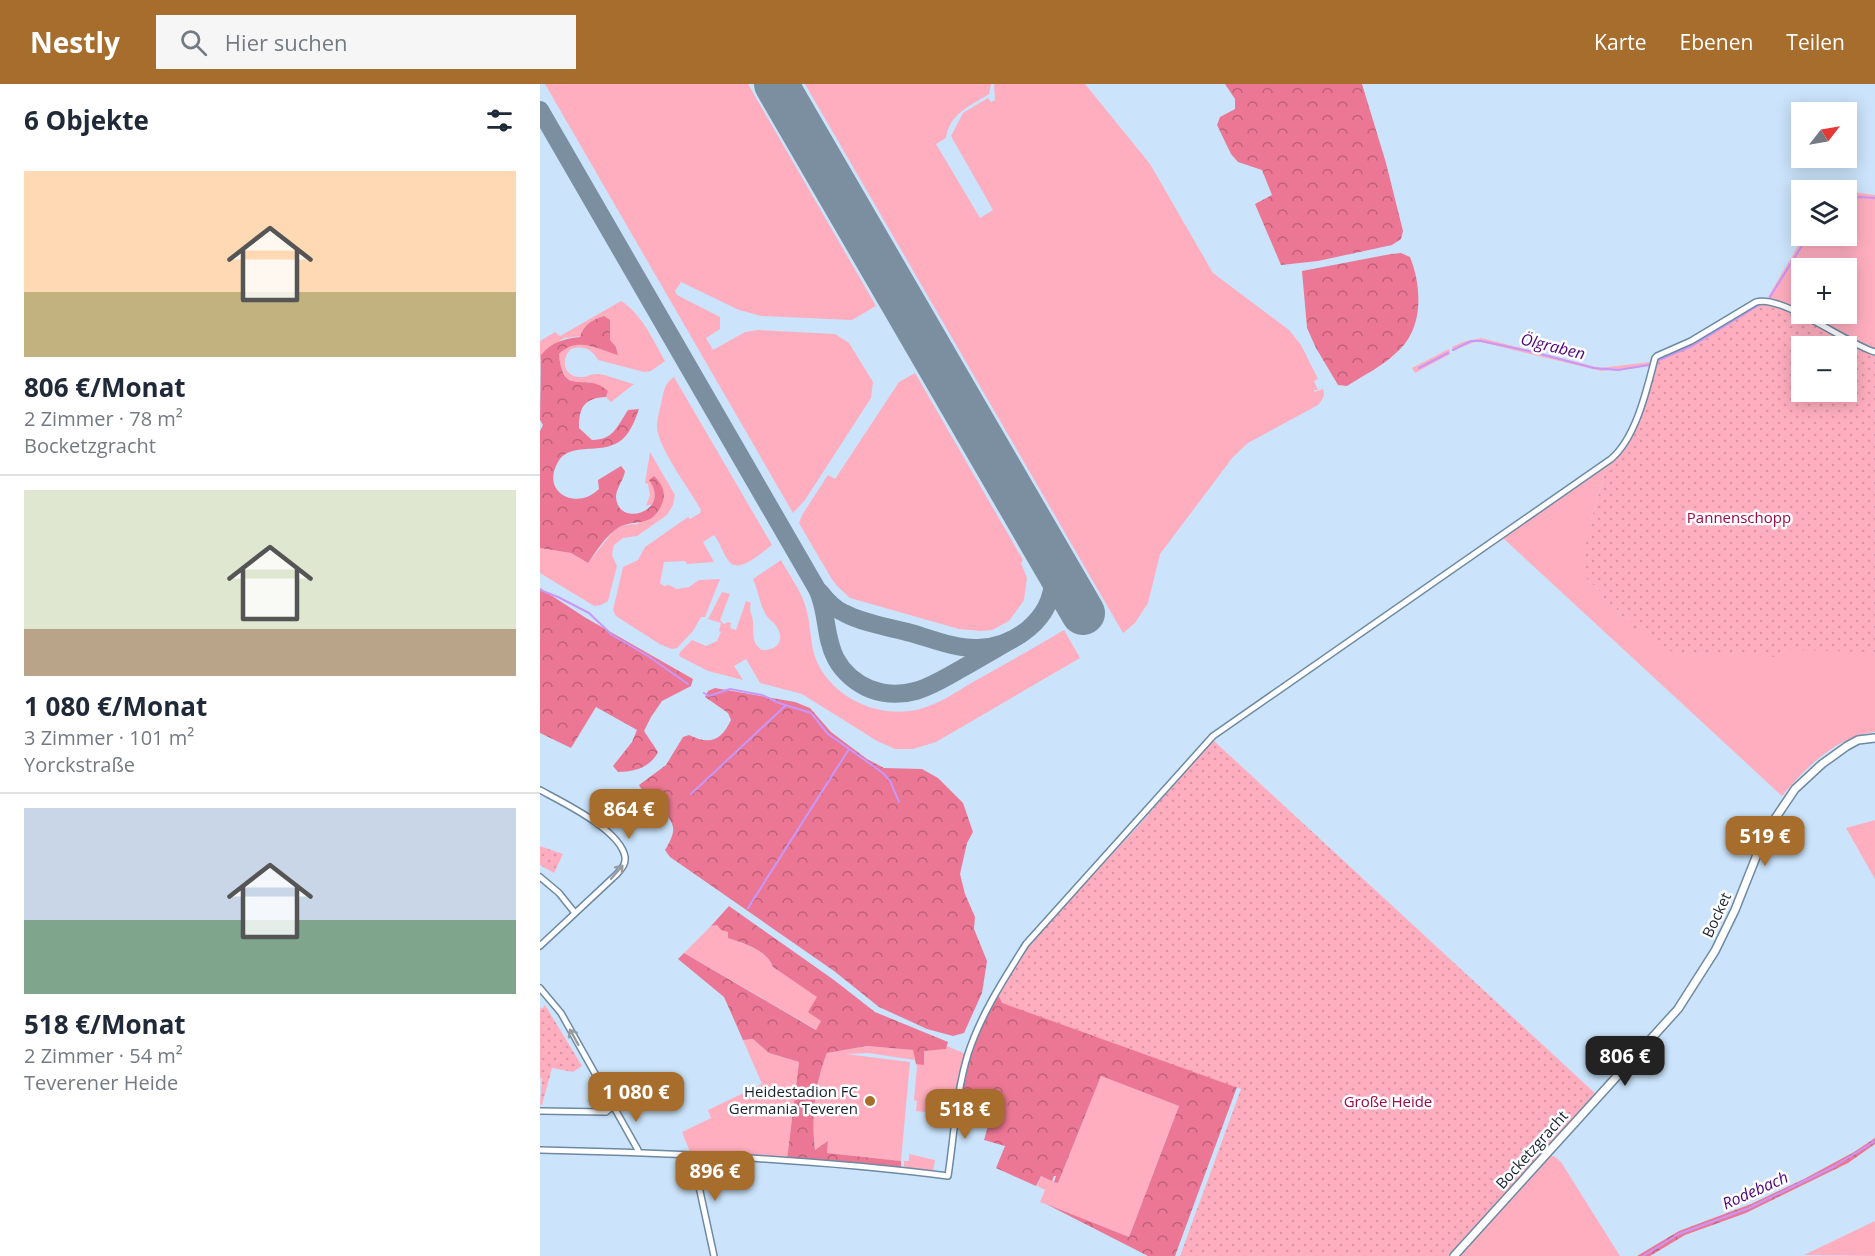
<!DOCTYPE html>
<html lang="de">
<head>
<meta charset="utf-8">
<style>
	:root { --surface:#fff; --page:#f6f6f7; --text:#1f2937; --muted:#747a83; --line:#e0e1e3; --accent:#a66d2c }
	body { margin:0; font-family:"Open Sans",sans-serif; background:var(--page); color:var(--text); height:100vh; display:flex; flex-direction:column; font-size:22px; white-space:nowrap }
	* { box-sizing:border-box; margin:0 }
	p { font-size:20px; color:var(--muted) }
	.icon { flex:none; width:33px; height:33px; fill:none; stroke:currentColor; stroke-width:2; stroke-linecap:round; stroke-linejoin:round }
	.map { position:relative; flex:1; overflow:hidden }
	.panel { display:flex; flex-direction:column; background:var(--surface); width:540px }
	.panel>* { flex:none }
	.needle { width:39px; rotate:59deg }
	.fabs { position:absolute; left:1251px; top:18px; display:grid; gap:12px }
	.fabs a { display:grid; place-items:center; width:66px; height:66px; border-radius:0px; background:var(--surface); box-shadow:0 3px 15px #0003; font-size:30px }
	.price { position:absolute; translate:-50% -51px; padding:0 14px; border-radius:12px; background:var(--accent); color:#fff; font-size:20px; line-height:39px; filter:drop-shadow(0 2px 3px #0008) }
	.price::after { content:''; position:absolute; left:50%; top:36px; width:18px; height:14px; margin-left:-9px; background:inherit; clip-path:polygon(0 0,100% 0,50% 100%) }
	.price.on { background:#222; color:#fff }
	ul { padding:0; list-style:none }
	li { display:grid; align-content:center; gap:12px; height:318px; padding:0 24px }
	li+li { border-top:2px solid var(--line) }
	li span { display:grid; place-items:center; height:186px; border-radius:0px; color:#555 }
	li>.icon { margin-inline-start:auto }
	span .icon { width:108px; height:108px; fill:#fffc; stroke-width:1 }
	li b { font-size:26px }
	h2 { display:flex; justify-content:space-between; align-items:center; height:72px; padding:0 24px; font-size:26px }
	header { display:flex; align-items:center; gap:36px; box-sizing:border-box; height:84px; padding:0 30px; background:var(--accent); color:#fff }
	header strong { font-size:28px }
	nav { display:flex; gap:33px; margin-inline-start:auto; font-size:21px }
	.search { width:420px; height:54px; background:var(--page); display:flex; align-items:center; gap:15px; box-sizing:border-box; padding:0 21px; border-radius:0px; color:var(--muted); font-size:22px }
	main { display:flex; flex:1; min-height:0 }
	.map>svg:first-child { display:block }
</style>
</head>
<body>
<header>
<strong>Nestly</strong>
<div class="search"><svg class="icon" aria-label="search" viewBox="0 0 24 24"><circle cx="10" cy="10" r="6"/><path d="M15 15l6 6"/></svg>Hier suchen</div>
<nav><a>Karte</a><a>Ebenen</a><a>Teilen</a></nav>
</header>
<main>
<section class="panel">
<h2>6 Objekte<svg class="icon" aria-label="filters" viewBox="0 0 24 24"><path d="M4 7h16M4 17h16"/><circle cx="9" cy="7" r="2"/><circle cx="15" cy="17" r="2"/></svg></h2>
<ul>
<li><span style="background:linear-gradient(#ffd9b3 65%,#c2b280 0)"><svg class="icon" aria-label="home" viewBox="0 0 24 24"><path d="M3 11l9-7 9 7M6 9v11h12V9"/></svg></span><div><b>806 €/Monat</b><p>2 Zimmer · 78 m²</p><p>Bocketzgracht</p></div></li>
<li><span style="background:linear-gradient(#dfe7d0 75%,#b9a48a 0)"><svg class="icon" aria-label="home" viewBox="0 0 24 24"><path d="M3 11l9-7 9 7M6 9v11h12V9"/></svg></span><div><b>1 080 €/Monat</b><p>3 Zimmer · 101 m²</p><p>Yorckstraße</p></div></li>
<li><span style="background:linear-gradient(#c9d6e8 60%,#7fa58c 0)"><svg class="icon" aria-label="home" viewBox="0 0 24 24"><path d="M3 11l9-7 9 7M6 9v11h12V9"/></svg></span><div><b>518 €/Monat</b><p>2 Zimmer · 54 m²</p><p>Teverener Heide</p></div></li>
</ul>
</section>
<div class="map">
<svg width="1335" height="1172" viewBox="0 0 1335 1172">
	<defs>
		<pattern id="forest-crowns" width="20" height="18" patternUnits="userSpaceOnUse" patternTransform="scale(1.5)"><rect width="20" height="18" fill="#ec7794"/><path d="M2 6a3 3 0 1 1 6 0M12 15a3 3 0 1 1 6 0" fill="none" stroke="#be6179"/></pattern>
		<pattern id="park-dots" width="8" height="8" patternUnits="userSpaceOnUse" patternTransform="scale(1.5)"><rect width="8" height="8" fill="#ffaebf"/><path d="M2 2h.1M6 6h.1" fill="none" stroke="#da96a4" stroke-width="1.8" stroke-linecap="round"/></pattern>
	</defs>
	<rect width="100%" height="100%" fill="#cbe4fb"/>
	<g fill="#ffaebf">
		<polygon points="5,0 208,0 336,222 312,236 221,232 199,226 141,198 135,207 137,211 180,233 180,245 166,254 173,266 205,248 218,246 295,250 309,259 333,298 331,314 265,416 253,429"/>
		<path d="M 265,0 L 451,0 L 449,10 C 430,22 409,30 406,54 L 396,60 L 440,134 L 453,126 L 411,52 L 423,29 L 448,14 L 451,18 L 455,16 L 454,0 L 545,0 L 610,80 L 673,189 L 749,246 L 761,261 L 778,295 L 774,297 L 778,306 L 774,306 L 774,308 L 783,305 C 786,311 782,317 778,321 L 708,359 L 693,373 L 620,470 L 608,519 L 595,539 L 583,549 Z"/>
		<polygon points="1313,108 1335,111 1335,266 1326,263 1264,230 1306,230 1306,184 1262,184 1261,228 1228,213 1264,152 1306,152 1307,110"/>
		<path d="M 81,217 C 102,230 113,256 125,277 L 111,287 L 104,288 L 58,276 C 52,265 43,261 31,265 C 21,274 23,291 38,293 C 45,294 50,290 57,290 C 66,290 84,298 94,300 L 71,318 L 66,313 L 68,307 L 49,298 L 37,300 L 27,294 L 21,285 L 19,270 C 39,251 55,265 78,270 L 76,263 L 70,257 L 70,249 L 24,254 L 1,271 L 0,288 L 0,257 L 15,248 L 20,252 Z"/>
		<polygon points="941,254 1060,284 1110,278 1109,282 1061,287 941,258 935,258 913,266 912,263 923,258"/>
		<polygon points="909,265 910,270 875,289 872,284"/>
		<polygon points="375,289 483,476 481,479 487,494 484,516 469,537 452,546 441,547 419,545 310,514 297,502 291,494 259,439 262,431 288,391 295,395 359,298"/>
		<path d="M 134,293 L 232,461 C 222,468 197,492 188,476 C 183,469 180,459 174,451 L 163,458 L 174,478 L 147,480 L 145,477 L 124,478 L 120,499 L 124,502 L 129,501 L 137,505 L 149,503 L 159,496 L 180,495 L 165,533 L 161,533 L 153,547 L 137,564 L 132,565 L 121,561 L 76,532 L 73,526 L 83,483 L 98,476 L 105,463 L 148,433 L 150,435 L 160,429 L 161,426 C 150,406 118,364 117,343 C 117,334 120,325 122,315 C 124,305 126,298 134,293 Z"/>
		<path d="M 110,368 L 135,411 L 133,421 L 127,431 L 97,452 L 83,454 L 74,461 L 72,471 L 77,482 L 68,517 L 61,521 L 54,522 L 0,489 L 0,464 L 31,469 L 48,479 L 73,447 L 83,441 L 98,440 L 124,409 L 109,396 C 115,405 117,410 112,420 L 106,422 L 110,411 L 108,400 L 105,399 Z"/>
		<path d="M 1067,382 L 1050,440 L 1047,495 L 1065,512 L 1064,515 L 1076,523 L 1080,533 L 1090,535 L 1159,574 L 1162,568 L 1251,566 L 1335,555 L 1335,648 C 1297,652 1265,684 1242,712 L 963,454 Z"/>
		<path d="M 241,476 C 249,491 262,508 266,524 C 272,545 269,562 279,582 C 298,617 342,635 380,625 C 399,620 416,608 433,598 C 463,581 494,564 524,546 L 540,574 L 396,658 L 373,665 L 355,665 L 337,657 L 262,610 L 220,599 L 206,575 L 194,582 L 203,596 L 168,587 L 139,572 L 140,568 L 152,556 L 166,562 L 177,557 L 181,548 L 179,547 L 181,539 L 168,535 L 182,508 L 190,510 L 180,536 L 184,540 L 188,538 L 191,539 L 190,544 L 196,546 L 206,517 L 211,519 C 208,527 213,531 213,539 C 214,550 211,559 222,566 C 237,567 246,556 236,542 C 234,538 229,536 226,531 C 220,521 218,506 213,495 Z"/>
		<polygon points="1335,736 1335,795 1306,744"/>
		<path d="M 177,841 L 188,848 L 188,854 C 204,860 227,866 233,883 L 278,913 L 281,937 L 277,946 L 144,869 L 171,842 Z"/>
		<polygon points="213,955 229,969 259,978 247,1075 150,1068 142,1048 171,1034 168,1026 222,1000 203,956"/>
		<path d="M 327,962 L 374,966 L 375,976 L 328,969 L 306,970 L 370,978 L 361,1077 L 287,1069 L 288,1058 L 275,1066 C 271,1035 275,999 287,969 Z"/>
		<polygon points="407,962 426,970 415,1021 405,1020 403,1030 376,1027 377,1017 374,1016 377,983 376,980 384,980 383,966 405,965"/>
		<polygon points="561,992 639,1022 589,1153 500,1118 505,1106 497,1102 501,1092 518,1099"/>
		<polygon points="369,1070 395,1076 393,1088 364,1084 364,1077 369,1077"/>
		<polygon points="1014,1072 1021,1078 1080,1172 918,1172 1008,1073"/>
		<polygon points="1335,1137 1335,1172 1264,1171"/>
	</g>
	<g fill="url(#forest-crowns)">
		<polygon points="685,0 822,0 846,79 863,147 861,155 852,161 778,177 741,181 715,120 732,111 722,86 698,78 691,70 677,41 680,33 695,25 695,15"/>
		<path d="M 861,169 L 870,173 C 882,203 884,245 857,268 C 843,282 824,291 807,302 L 798,301 L 776,264 L 767,244 L 762,187 L 851,170 Z"/>
		<path d="M 64,232 L 70,236 L 70,256 L 76,263 L 78,271 C 56,265 38,252 19,270 C 23,316 46,286 68,307 L 66,313 C 45,314 39,322 39,344 L 52,356 C 74,356 77,342 88,326 L 99,325 C 97,330 95,337 92,342 C 74,380 34,352 18,378 C 0,409 37,427 59,405 L 58,396 L 81,382 L 85,387 C 84,396 76,404 76,413 C 78,445 132,427 109,396 L 114,392 C 121,399 126,407 123,417 C 112,448 92,432 75,446 C 64,454 56,468 48,479 L 31,469 L 0,464 L 0,347 L 3,341 L 0,336 L 1,271 C 12,258 23,255 40,253 C 44,240 52,236 64,232 Z"/>
		<path d="M 0,504 L 46,534 L 153,595 L 151,602 L 122,617 L 111,633 L 104,647 L 118,668 C 111,683 94,688 78,688 L 73,682 L 92,658 L 97,646 L 56,623 L 31,664 L 0,649 Z"/>
		<path d="M 175,604 L 255,618 L 270,624 L 291,648 L 327,675 L 344,684 L 382,685 L 398,694 L 423,719 L 433,748 L 427,759 L 420,790 L 425,810 L 435,833 L 434,845 L 447,877 L 442,909 L 424,949 L 413,952 L 387,945 L 339,923 L 294,887 L 130,773 L 125,766 C 128,761 132,754 133,748 C 136,731 107,716 99,701 L 126,681 L 143,653 L 149,651 C 170,661 181,657 191,636 L 188,629 L 165,613 L 168,607 Z"/>
		<path d="M 189,822 L 294,896 L 335,928 L 408,958 L 406,965 L 384,967 L 384,981 L 376,980 L 373,966 L 327,962 L 287,969 C 275,999 271,1034 275,1066 L 288,1057 L 287,1069 L 361,1077 L 361,1085 L 247,1075 L 259,978 L 229,969 L 213,955 L 203,956 L 184,913 L 138,875 L 144,869 L 276,946 L 281,937 L 268,928 L 277,913 L 233,883 C 227,866 203,859 188,854 L 188,848 L 181,846 L 177,841 L 171,842 Z"/>
		<path d="M 473,883 L 701,992 L 635,1172 L 608,1172 L 506,1120 L 589,1153 L 639,1022 L 561,992 L 518,1099 L 514,1098 L 516,1092 L 514,1092 L 512,1097 L 501,1092 L 496,1102 L 456,1084 L 465,1062 L 444,1056 L 454,1021 L 421,1016 C 427,987 432,958 445,931 C 453,914 464,899 473,883 Z"/>
		<polygon points="1335,1054 1335,1060 1308,1079 1206,1129 1145,1151 1110,1172 1097,1172 1139,1147 1211,1120 1264,1095 1314,1068"/>
	</g>
	<g fill="url(#park-dots)" fill-rule="evenodd">
		<path d="M 1222,218 L 1247,226 L 1304,257 L 1335,270 L 1335,568 L 1251,566 L 1237,573 L 1162,568 L 1159,574 L 1122,565 L 1106,550 L 1106,546 L 1093,544 L 1090,535 L 1080,533 L 1076,523 L 1064,515 L 1064,511 L 1047,495 L 1044,470 L 1050,440 L 1067,382 L 1086,359 L 1117,275 L 1157,256 ZM 1262,262 L 1306,262 L 1306,308 L 1262,308 Z"/>
		<polygon points="674,657 1056,1010 908,1172 640,1172 701,1005 462,919 458,911 485,864 601,739 661,669"/>
		<polygon points="0,762 23,770 14,789 0,781"/>
		<polygon points="5,921 42,982 33,988 12,984 2,1021 0,1021 2,994 0,994 0,923 2,925"/>
	</g>
	<g fill="none" stroke-linecap="round" stroke-linejoin="round">
		<g stroke="#c897fa" stroke-width="2">
			<polyline points="1306,115 1320,113 1335,114"/>
			<polyline points="1230,213 1268,152"/>
			<polyline points="913,266 931,257 941,257 993,268 1054,284 1078,286 1109,281"/>
			<polyline points="1119,276 1152,262 1219,221"/>
			<polyline points="879,284 908,269"/>
			<polyline points="0,506 18,513 49,529 72,551 108,572 148,600"/>
			<polyline points="164,609 169,612 190,605 222,611 239,619 271,629 288,650 343,689 350,697 359,718"/>
			<polyline points="151,710 245,622"/>
			<polyline points="208,824 309,665"/>
			<polyline points="1103,1172 1139,1150 1209,1124 1293,1083 1335,1057"/>
		</g>
		<g stroke="#7c8fa0" stroke-width="18">
			<path d="M 0,26 L 277,505 C 288,527 284,553 296,575 C 303,588 316,599 330,605 C 364,618 390,603 419,586 C 437,576 454,566 471,556"/>
			<path d="M 280,508 C 287,517 294,525 304,529 C 325,540 349,543 371,549 C 392,555 416,565 438,564 C 475,563 512,535 513,496 C 513,485 509,475 506,465"/>
		</g>
		<polyline stroke="#7c8fa0" stroke-width="44" points="236,0 543,529"/>
		<defs>
			<g id="minor">
				<path d="M 0,706 C 22,718 81,746 85,773 C 86,781 81,785 77,790 L 0,862"/>
				<polyline points="0,793 19,809 35,829"/>
				<polyline points="0,904 21,929 98,1066"/>
				<polyline points="0,1027 66,1028 73,1022"/>
				<path d="M 0,1066 C 136,1069 273,1075 408,1092 C 414,1052 416,1009 428,970 C 441,930 464,895 486,860 L 673,652 L 1071,375 C 1096,354 1107,305 1115,274 L 1117,272 L 1151,257 L 1216,218 C 1242,210 1306,260 1335,268"/>
				<polyline points="150,1072 158,1098 174,1172"/>
			</g>
			<polyline id="tertiary" points="914,1172 1138,925 1175,867 1195,826 1226,748 1255,705 1282,680 1307,662 1318,656 1335,654"/>
		</defs>
		<use href="#minor" stroke="#6d89a3" stroke-width="8"/>
		<use href="#tertiary" stroke="#6d89a3" stroke-width="10"/>
		<use href="#minor" stroke="#fff" stroke-width="5"/>
		<use href="#tertiary" stroke="#fff" stroke-width="7"/>
	</g>
	<defs><path id="oneway-shaft" d="M-6 0H5M1.5-3L5.5 0L1.5 3" fill="none" stroke-width="1.6" stroke-linecap="round" stroke-linejoin="round" transform="scale(1.5)"/></defs>
	<g stroke="#979ca1">
		<use href="#oneway-shaft" transform="translate(77 788) rotate(-49)"/>
		<use href="#oneway-shaft" transform="translate(34 953) rotate(-119)"/>
	</g>
	<circle fill="#a66d2c" stroke="#fff" stroke-width="2" cx="330" cy="1017" r="6"/>
	<g text-anchor="middle" stroke-width="5" stroke-linejoin="round" paint-order="stroke">
		<g font-size="15" fill="#9d0a46" stroke="#fff">
			<text x="1199" y="439">Pannenschopp</text>
			<text x="848" y="1023">Große Heide</text>
		</g>
		<g font-size="15" fill="#18242e" stroke="#fff">
			<text transform="translate(1177 831) rotate(-65)" y="5">Bocket</text>
			<text transform="translate(992 1066) rotate(-48)" y="5">Bocketzgracht</text>
		</g>
		<g font-size="15" fill="#18242e" stroke="#fff" text-anchor="end">
			<text x="318" y="1013">Heidestadion FC<tspan x="318" dy="17">Germania Teveren</tspan></text>
		</g>
		<g font-size="16" font-style="italic" fill="#4e007b" stroke="#fff">
			<text transform="translate(1013 262) rotate(14)" y="6">Ölgraben</text>
			<text transform="translate(1215 1106) rotate(-24)" y="6">Rodebach</text>
		</g>
	</g>
</svg>
<div class="fabs">
<a><svg class="needle" viewBox="-14 -14 28 28"><path d="M0-13l5 13h-10z" fill="#e53935"/><path d="M0 13l5-13h-10z" fill="#747a83"/></svg></a>
<a><svg class="icon" aria-label="layers" viewBox="0 0 24 24"><path d="M12 4l9 5-9 5-9-5zM3 14l9 5 9-5"/></svg></a>
<a>+</a>
<a>−</a>
</div>
<b class="price" style="left:89px;top:756px">864 €</b>
<b class="price" style="left:1225px;top:783px">519 €</b>
<b class="price on" style="left:1085px;top:1003px">806 €</b>
<b class="price" style="left:96px;top:1039px">1 080 €</b>
<b class="price" style="left:425px;top:1056px">518 €</b>
<b class="price" style="left:175px;top:1118px">896 €</b>
</div>
</main>
</body>
</html>
